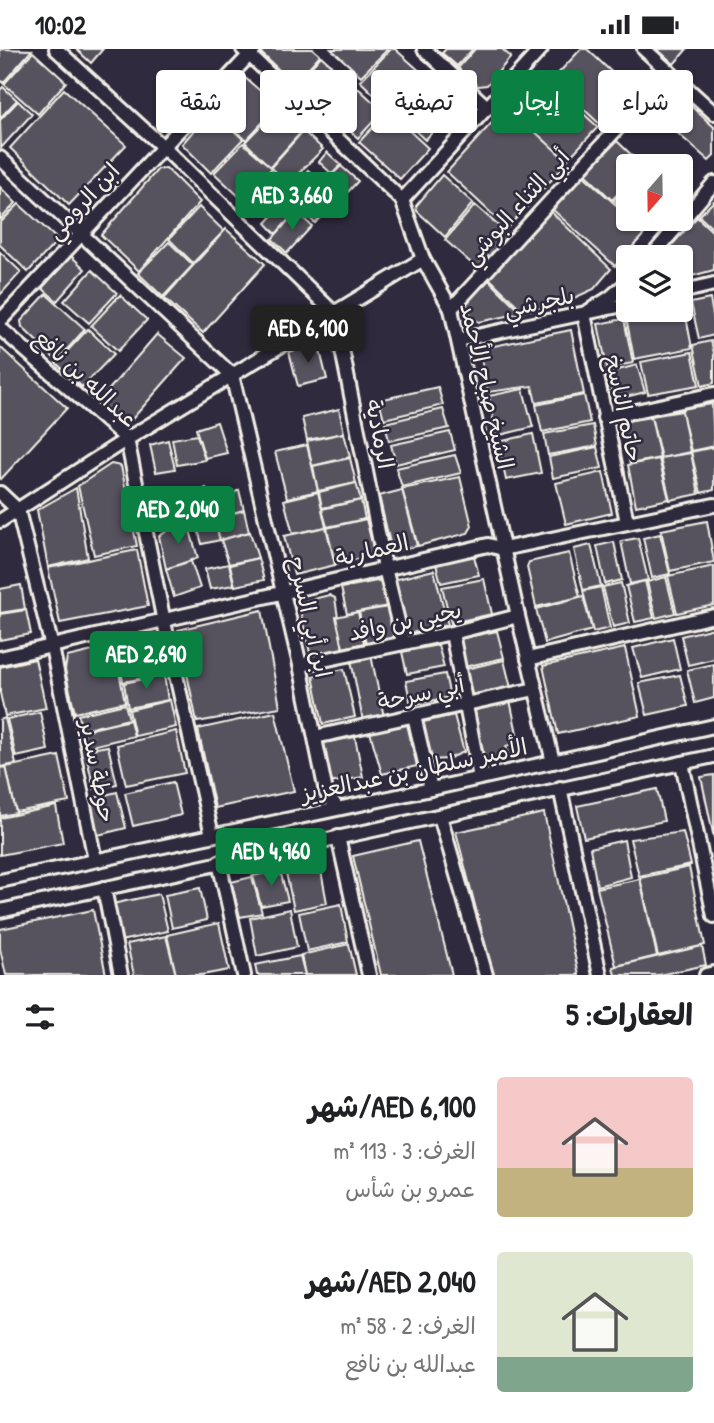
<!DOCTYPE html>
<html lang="ar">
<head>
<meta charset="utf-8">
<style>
	:root { --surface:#fff; --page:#f2f2f2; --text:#202124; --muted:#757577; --accent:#0b8043 }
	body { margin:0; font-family:"Patrick Hand","Playpen Sans Arabic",sans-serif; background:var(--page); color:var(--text); direction:rtl; height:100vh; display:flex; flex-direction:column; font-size:26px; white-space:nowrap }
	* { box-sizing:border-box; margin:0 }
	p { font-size:23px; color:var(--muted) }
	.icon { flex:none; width:38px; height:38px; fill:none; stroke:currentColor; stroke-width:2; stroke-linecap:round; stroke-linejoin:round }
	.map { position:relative; height:926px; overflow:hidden; direction:ltr }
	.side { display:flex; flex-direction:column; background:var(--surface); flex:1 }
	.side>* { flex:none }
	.hud { position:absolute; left:21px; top:21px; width:672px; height:63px; direction:rtl; display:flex; gap:14px }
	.needle { width:46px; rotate:200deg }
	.fabs { position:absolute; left:616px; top:105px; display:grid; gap:14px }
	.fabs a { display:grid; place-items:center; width:77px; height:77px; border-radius:7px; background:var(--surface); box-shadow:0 2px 5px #0004; font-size:35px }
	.price { position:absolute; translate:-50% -60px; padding:0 16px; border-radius:7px; background:var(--accent); color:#fff; font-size:23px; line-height:46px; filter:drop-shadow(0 2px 4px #0008) }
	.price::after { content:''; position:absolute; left:50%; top:42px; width:21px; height:16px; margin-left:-10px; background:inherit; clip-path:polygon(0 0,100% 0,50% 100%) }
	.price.current { background:#222; color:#fff }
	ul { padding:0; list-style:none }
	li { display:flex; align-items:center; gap:21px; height:175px; padding:0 21px }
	li span { display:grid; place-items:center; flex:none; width:196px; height:140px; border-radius:7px; color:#555 }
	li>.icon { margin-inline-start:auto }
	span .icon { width:84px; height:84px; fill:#fffc; stroke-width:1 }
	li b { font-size:30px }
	h2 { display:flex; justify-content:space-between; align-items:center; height:84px; padding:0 21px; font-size:30px }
	.chip { padding:0 24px; border-radius:7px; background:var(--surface); box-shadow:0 2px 5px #0004; font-size:24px; line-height:63px }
	.chip.current { background:var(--accent); color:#fff }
	.status { display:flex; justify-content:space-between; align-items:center; height:49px; padding:0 35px; background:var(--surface); direction:ltr }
	.status svg { height:19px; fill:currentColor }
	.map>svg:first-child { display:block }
</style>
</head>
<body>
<div class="status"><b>10:02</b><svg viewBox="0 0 49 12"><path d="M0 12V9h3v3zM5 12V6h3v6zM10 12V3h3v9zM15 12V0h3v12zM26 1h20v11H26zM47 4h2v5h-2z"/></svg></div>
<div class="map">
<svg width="714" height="926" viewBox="0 0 714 926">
	<rect width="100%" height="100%" fill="#2f2a3d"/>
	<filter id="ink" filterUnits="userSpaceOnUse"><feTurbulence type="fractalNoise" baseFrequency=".0143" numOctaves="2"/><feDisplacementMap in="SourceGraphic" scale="14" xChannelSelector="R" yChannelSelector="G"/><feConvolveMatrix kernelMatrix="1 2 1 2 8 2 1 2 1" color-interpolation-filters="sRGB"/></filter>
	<g filter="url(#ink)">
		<g fill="#56525f" stroke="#f4f1e8" stroke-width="2">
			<polygon points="0,0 32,1 3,34 0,31"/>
			<polygon points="76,0 103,0 91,14"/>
			<polygon points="264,0 313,0 320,6 294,35 261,4"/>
			<polygon points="331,0 388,0 361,27"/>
			<polygon points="391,0 395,0 422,24 388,59 360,32"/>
			<polygon points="446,0 473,0 457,17 442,4"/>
			<polygon points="475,0 502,0 511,8 487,36 478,37 458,19"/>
			<polygon points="581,0 587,0 634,44 603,78 552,31"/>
			<polygon points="657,0 687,0 674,15"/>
			<polygon points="33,3 66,33 38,65 4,35"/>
			<polygon points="321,7 355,38 329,67 295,36"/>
			<polygon points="244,28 278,57 246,91 213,61"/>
			<polygon points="420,28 438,42 408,75 392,60"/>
			<polygon points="548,32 598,78 566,112 516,66"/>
			<polygon points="3,38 17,51 0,69 0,41"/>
			<polygon points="670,38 714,78 714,107 709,112 646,56 663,40"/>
			<polygon points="358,39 383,62 358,89 333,67"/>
			<polygon points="64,40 126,96 69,156 10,99"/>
			<polygon points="439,43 455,59 425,91 409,76"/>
			<polygon points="18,52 32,65 1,99 0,71"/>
			<polygon points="507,57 568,113 507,179 447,123"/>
			<polygon points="278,59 304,80 270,118 245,93"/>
			<polygon points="211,61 243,90 211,124 182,95"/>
			<polygon points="388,62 428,99 400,130 359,93"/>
			<polygon points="303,82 323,100 288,135 271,118"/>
			<polygon points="617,92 643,117 628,117 628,134 612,151 585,125"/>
			<polygon points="243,94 272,119 243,151 214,124"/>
			<polygon points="327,103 341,116 332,125 319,113"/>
			<polygon points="341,117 358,132 346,145 329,129"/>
			<polygon points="166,119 200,153 139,222 101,186 158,120"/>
			<polygon points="308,121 339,148 315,174 285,147"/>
			<polygon points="442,126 473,154 445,188 417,162 416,157"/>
			<polygon points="583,126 646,183 615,217 552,160"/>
			<polygon points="274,128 289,140 268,162 255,150"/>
			<polygon points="628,136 628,164 614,151"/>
			<polygon points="0,138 16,154 0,171"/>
			<polygon points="286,152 296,162 276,185 266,174"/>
			<polygon points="714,152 714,181 699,167"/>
			<polygon points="19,155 58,191 28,223 0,196 0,174"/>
			<polygon points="475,156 511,188 480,222 445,191"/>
			<polygon points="199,158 224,182 193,214 169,190"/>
			<polygon points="547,159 611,220 594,240 563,254 544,259 523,262 486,226"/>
			<polygon points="296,163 312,177 287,204 272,190"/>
			<polygon points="697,168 714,184 714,221 681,230 681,208 661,208"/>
			<polygon points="634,170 656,170 646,180"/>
			<polygon points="226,180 265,215 203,284 164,249"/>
			<polygon points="169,193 193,216 163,248 138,224"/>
			<polygon points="0,203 21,223 0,246"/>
			<polygon points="71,207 85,220 57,252 42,239"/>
			<polygon points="92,221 117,244 89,274 64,252"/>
			<polygon points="489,231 522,264 479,273 471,268 466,253"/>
			<polygon points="46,245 85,280 57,312 22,278 21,272"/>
			<polygon points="120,246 147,271 118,302 91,277"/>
			<polygon points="710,250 714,271 714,286 699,290 691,254"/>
			<polygon points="681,257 684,257 692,299 634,310 626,268 662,261 681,261"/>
			<polygon points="624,270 633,314 607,319 598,275"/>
			<polygon points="88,280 114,305 82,338 56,314"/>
			<polygon points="571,281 584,345 536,354 532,337 488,343 479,300"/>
			<polygon points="157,285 186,309 126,377 99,352"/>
			<polygon points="711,292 714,304 714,334 702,337 693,296"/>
			<polygon points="318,294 327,330 298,337 289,303"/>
			<polygon points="0,298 67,359 1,430 0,429"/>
			<polygon points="692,303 699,336 648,345 641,313"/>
			<polygon points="637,316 645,343 614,351 607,324"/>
			<polygon points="438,338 443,356 384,370 379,351"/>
			<polygon points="523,340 533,378 496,387 489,347"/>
			<polygon points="584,346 590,373 542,383 536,356"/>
			<polygon points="712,355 714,397 691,402 681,360"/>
			<polygon points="339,360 344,384 307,391 302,369"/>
			<polygon points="443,360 449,379 389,392 385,374"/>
			<polygon points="682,362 690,403 661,409 651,367"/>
			<polygon points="651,368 660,409 630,415 620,373"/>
			<polygon points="217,373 227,404 205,409 196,380"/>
			<polygon points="593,376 597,397 548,406 544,385"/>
			<polygon points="450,383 455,401 396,415 391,396"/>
			<polygon points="344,384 350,408 312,417 307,392"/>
			<polygon points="533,385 541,424 506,431 498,393"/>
			<polygon points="197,386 205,411 177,416 172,390"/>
			<polygon points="168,391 175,420 156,423 150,396"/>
			<polygon points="307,396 318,442 287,449 275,403"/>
			<polygon points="597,398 602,419 553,429 549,408"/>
			<polygon points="714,398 714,441 701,444 691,403"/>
			<polygon points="691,404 699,445 670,451 660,409"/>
			<polygon points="455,406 461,424 402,438 396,419"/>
			<polygon points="350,409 356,434 318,442 313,417"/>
			<polygon points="659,410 669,450 636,457 628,416"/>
			<polygon points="111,415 121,417 137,497 94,506 78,437"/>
			<polygon points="603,423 612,464 566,475 556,434"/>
			<polygon points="460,428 472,477 468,484 418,497 402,440"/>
			<polygon points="356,434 361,451 322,459 319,443"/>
			<polygon points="180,438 185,469 164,472 159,441"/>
			<polygon points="76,439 88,509 48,518 37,461"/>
			<polygon points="206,439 215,455 204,461 195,445"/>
			<polygon points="239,441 244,461 213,469 210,458"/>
			<polygon points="402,441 417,497 392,503 379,447"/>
			<polygon points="318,443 326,478 293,485 284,451"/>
			<polygon points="361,451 365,470 327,478 322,460"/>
			<polygon points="210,458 220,491 202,495 194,467"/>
			<polygon points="244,461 249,483 220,491 214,470"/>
			<polygon points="366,470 375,506 335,515 327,479"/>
			<polygon points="187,471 198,509 166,520 159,487"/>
			<polygon points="707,472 714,513 670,522 661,481"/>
			<polygon points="326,478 335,516 294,526 284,487"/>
			<polygon points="250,483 258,509 229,515 221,491"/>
			<polygon points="660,485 670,525 652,529 643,489"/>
			<polygon points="638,489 648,531 630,535 621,492"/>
			<polygon points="614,493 622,531 605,535 597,497"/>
			<polygon points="591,496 601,537 583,541 574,500"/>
			<polygon points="137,501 148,557 60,574 48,519"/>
			<polygon points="569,504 580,548 536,558 527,518 529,513"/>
			<polygon points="474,507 479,526 441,534 436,515"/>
			<polygon points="258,509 264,531 235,537 230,516"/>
			<polygon points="191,512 200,539 174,548 166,520"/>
			<polygon points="229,515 234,536 210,540 205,520"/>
			<polygon points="714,517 714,556 677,564 668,527"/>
			<polygon points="434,521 448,576 407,585 393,531"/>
			<polygon points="666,528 675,564 656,569 647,533"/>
			<polygon points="484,530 492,565 451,574 442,538"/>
			<polygon points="382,531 388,557 347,565 341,539"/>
			<polygon points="645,532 654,569 635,573 626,537"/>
			<polygon points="621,534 630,574 613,578 603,538"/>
			<polygon points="21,536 25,560 0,564 0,540"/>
			<polygon points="601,538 610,579 593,583 583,542"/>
			<polygon points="329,546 335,549 343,601 311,608 299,557 301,553"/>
			<polygon points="583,547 592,581 545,594 536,560"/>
			<polygon points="388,558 395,589 366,595 359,563"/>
			<polygon points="26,561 31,585 0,591 0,565"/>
			<polygon points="262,561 280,658 197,673 178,581"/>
			<polygon points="358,563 364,594 343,599 336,568"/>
			<polygon points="714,579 714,610 688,616 681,587"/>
			<polygon points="497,582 504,609 464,618 458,590"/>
			<polygon points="157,588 164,625 123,633 116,596"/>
			<polygon points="673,589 680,620 642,629 633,599"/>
			<polygon points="438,596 444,618 407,625 402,603"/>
			<polygon points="114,597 125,653 75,664 65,621 67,608"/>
			<polygon points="625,599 640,667 558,685 543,617"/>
			<polygon points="371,606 384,668 363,672 351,611"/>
			<polygon points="35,610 46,659 5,667 0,644 0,618"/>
			<polygon points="504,611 511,639 472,646 466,620"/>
			<polygon points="714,615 714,649 695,654 687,621"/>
			<polygon points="344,620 355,668 323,675 313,627"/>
			<polygon points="445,625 450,648 411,656 406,632"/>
			<polygon points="164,626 168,651 128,659 124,634"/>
			<polygon points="680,626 688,657 647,666 639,634"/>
			<polygon points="170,651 176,678 135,687 129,661"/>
			<polygon points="510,651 519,694 506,697 509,707 480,714 470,659"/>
			<polygon points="125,655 129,670 82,681 78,666"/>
			<polygon points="40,663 48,701 16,708 7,670"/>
			<polygon points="275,663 294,742 215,759 198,680"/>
			<polygon points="454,666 464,703 448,710 430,711 419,674"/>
			<polygon points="5,669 16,715 0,718 0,671"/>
			<polygon points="130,671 134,687 87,698 83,682"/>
			<polygon points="407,675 417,717 382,725 370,683"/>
			<polygon points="176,682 185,724 126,736 117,696"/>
			<polygon points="355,688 363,728 329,734 323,694"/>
			<polygon points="108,697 117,735 94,740 85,701"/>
			<polygon points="59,707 69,753 16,763 6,718"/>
			<polygon points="6,718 16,764 0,767 0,719"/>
			<polygon points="714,726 714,789 701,728"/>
			<polygon points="173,733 181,766 133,777 125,744"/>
			<polygon points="657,740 664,772 584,789 577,757"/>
			<polygon points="117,743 126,779 98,786 89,750"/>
			<polygon points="56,757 63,794 0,806 0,769"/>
			<polygon points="544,764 579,926 493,926 456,783"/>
			<polygon points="683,783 691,816 639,827 630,790"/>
			<polygon points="624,791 631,828 597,837 590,799"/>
			<polygon points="418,792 452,926 381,926 353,807"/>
			<polygon points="319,811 327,854 294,861 285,819"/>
			<polygon points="689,818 705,896 658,907 640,829"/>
			<polygon points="280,821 288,852 261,857 253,827"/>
			<polygon points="252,828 262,864 240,868 231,833"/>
			<polygon points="640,830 657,907 616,917 597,839"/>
			<polygon points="200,839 207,871 172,879 165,846"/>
			<polygon points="159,845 168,882 120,892 112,855"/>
			<polygon points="341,855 348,893 307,902 299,864"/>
			<polygon points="290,860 297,898 257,907 250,869"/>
			<polygon points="93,861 106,926 6,926 0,900 0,880"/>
			<polygon points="219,874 229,921 202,926 176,926 167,886"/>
			<polygon points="166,887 176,926 134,926 127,895"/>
			<polygon points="349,895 356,926 305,926 301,906"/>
			<polygon points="702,897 706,916 659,926 615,926 613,918"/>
			<polygon points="300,907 305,926 257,926 255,916"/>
		</g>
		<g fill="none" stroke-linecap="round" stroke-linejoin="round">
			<defs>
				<g id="minor">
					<polyline points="56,0 162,97 335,265 385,519 403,593"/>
					<polyline points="243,0 402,151 423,210 451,260 518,567 553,713"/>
					<polyline points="424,0 488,59"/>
					<polyline points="644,0 714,64"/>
					<polyline points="0,109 232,326 300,616 326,743 337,759"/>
					<polyline points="402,151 541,0"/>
					<polyline points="651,208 714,134"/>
					<polyline points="681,243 714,235"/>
					<polyline points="451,260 669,23"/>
					<polyline points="0,272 255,0"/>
					<polyline points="0,279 127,390 164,573 212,786"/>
					<polyline points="458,291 628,255"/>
					<polyline points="604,369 714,345"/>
					<polyline points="0,444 18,461 52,598 95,811"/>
					<polyline points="0,472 127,390 423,210"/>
					<polyline points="627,473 584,265 611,248 628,233"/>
					<polyline points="452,584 480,729"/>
					<polyline points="0,609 488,496 503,500 714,456"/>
					<polyline points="528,610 714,567"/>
					<polyline points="300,616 452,584 518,567"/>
					<polyline points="414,667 431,740"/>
					<polyline points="315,688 535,640"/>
					<polyline points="682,714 714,867"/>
					<polyline points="560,739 600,926"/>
					<polyline points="440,767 486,926"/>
					<polyline points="338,788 369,926"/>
					<polyline points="219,813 244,926"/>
					<polyline points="0,832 431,740 714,677"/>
					<polyline points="104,839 121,926"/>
					<polyline points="0,862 714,707"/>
					<polyline points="706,926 714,924"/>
				</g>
			</defs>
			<use href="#minor" stroke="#f4f1e8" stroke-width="18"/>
			<use href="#minor" stroke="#2f2a3d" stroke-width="12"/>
		</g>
	</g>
	<g text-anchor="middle" stroke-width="5" stroke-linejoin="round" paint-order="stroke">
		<g font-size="23" fill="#f4f1e8" stroke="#2f2a3d">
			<text transform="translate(83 152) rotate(-47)" y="8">ابن الرومي</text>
			<text transform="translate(516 158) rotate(-48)" y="8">أبي الثناء البوشي</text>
			<text transform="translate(539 253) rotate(-12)" y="8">بلجرشي</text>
			<text transform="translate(86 329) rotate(43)" y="8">عبدالله بن نافع</text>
			<text transform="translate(487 337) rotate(77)" y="8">الشيخ صباح الأحمد</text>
			<text transform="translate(624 359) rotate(78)" y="8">حاتم الناسخ</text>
			<text transform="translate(380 385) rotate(79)" y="8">الرمادية</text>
			<text transform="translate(372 501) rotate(-13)" y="8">العمارية</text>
			<text transform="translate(310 568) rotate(77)" y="8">ابن أبي السرح</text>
			<text transform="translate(405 572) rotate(-12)" y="8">يحيى بن وافد</text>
			<text transform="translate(421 644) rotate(-12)" y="8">أبي سرحة</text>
			<text transform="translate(414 721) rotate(-12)" y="8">الأمير سلطان بن عبدالعزيز</text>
			<text transform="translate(98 722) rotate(79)" y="8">حوطة سدير</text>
		</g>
	</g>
</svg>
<div class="fabs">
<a><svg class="needle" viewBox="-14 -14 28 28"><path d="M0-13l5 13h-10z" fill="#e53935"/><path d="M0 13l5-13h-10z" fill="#757577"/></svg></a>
<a><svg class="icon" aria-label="layers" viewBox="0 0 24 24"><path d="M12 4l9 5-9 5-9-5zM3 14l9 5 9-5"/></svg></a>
</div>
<b class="price" style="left:292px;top:183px">AED 3,660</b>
<b class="price current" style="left:308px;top:316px">AED 6,100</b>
<b class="price" style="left:178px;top:497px">AED 2,040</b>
<b class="price" style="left:146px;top:642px">AED 2,690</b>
<b class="price" style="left:271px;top:839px">AED 4,960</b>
<div class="hud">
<a class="chip">شراء</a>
<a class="chip current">إيجار</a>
<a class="chip">تصفية</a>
<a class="chip">جديد</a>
<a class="chip">شقة</a>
</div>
</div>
<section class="side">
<h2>العقارات: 5<svg class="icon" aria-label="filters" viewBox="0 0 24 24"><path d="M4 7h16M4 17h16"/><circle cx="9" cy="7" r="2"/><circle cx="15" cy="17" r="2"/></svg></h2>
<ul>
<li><span style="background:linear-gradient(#f6c9c9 65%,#c2b280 0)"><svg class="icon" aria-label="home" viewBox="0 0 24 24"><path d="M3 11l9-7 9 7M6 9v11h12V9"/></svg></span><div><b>AED 6,100/شهر</b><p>الغرف: 3 · 113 m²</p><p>عمرو بن شأس</p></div></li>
<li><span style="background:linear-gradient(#dfe7d0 75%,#7fa58c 0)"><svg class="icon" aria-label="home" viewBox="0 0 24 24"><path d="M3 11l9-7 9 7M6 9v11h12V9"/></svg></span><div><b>AED 2,040/شهر</b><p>الغرف: 2 · 58 m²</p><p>عبدالله بن نافع</p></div></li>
</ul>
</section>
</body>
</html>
